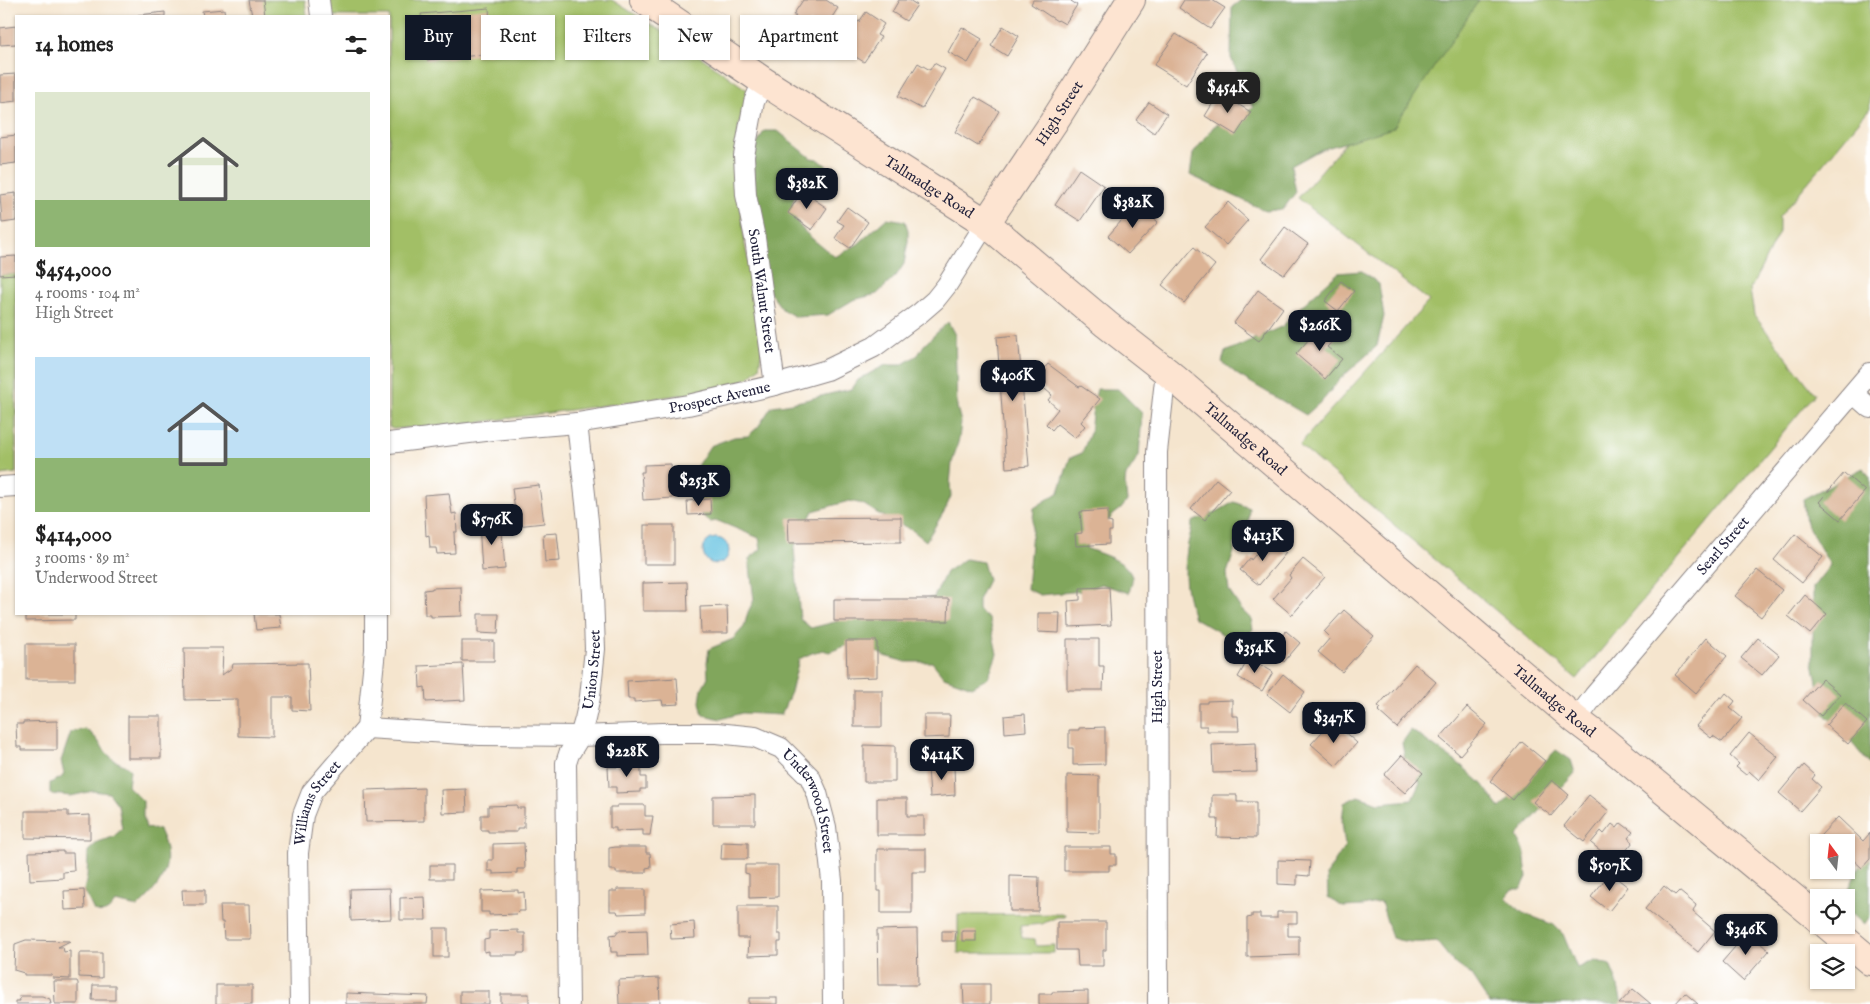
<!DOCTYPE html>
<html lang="en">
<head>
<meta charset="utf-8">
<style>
	:root { --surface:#fff; --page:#f2f2f2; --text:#222; --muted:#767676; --accent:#111827 }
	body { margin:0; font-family:"IM FELL English",serif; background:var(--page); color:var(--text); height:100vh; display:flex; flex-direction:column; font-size:19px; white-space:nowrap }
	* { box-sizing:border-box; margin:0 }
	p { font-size:16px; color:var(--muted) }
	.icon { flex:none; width:28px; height:28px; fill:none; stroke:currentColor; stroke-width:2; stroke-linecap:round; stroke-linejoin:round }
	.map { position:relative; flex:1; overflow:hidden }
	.side { position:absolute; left:15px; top:15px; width:375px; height:600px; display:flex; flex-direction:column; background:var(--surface); border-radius:0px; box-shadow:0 1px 4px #0004 }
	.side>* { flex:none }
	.hud { position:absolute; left:405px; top:15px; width:475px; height:45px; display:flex; gap:10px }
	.needle { width:32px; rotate:345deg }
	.fabs { position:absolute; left:1810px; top:834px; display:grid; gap:10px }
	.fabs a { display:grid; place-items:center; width:45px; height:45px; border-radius:0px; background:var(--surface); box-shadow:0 1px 4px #0004; font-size:25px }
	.price { position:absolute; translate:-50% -42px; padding:0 11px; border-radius:10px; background:var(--accent); color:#fff; font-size:16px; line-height:32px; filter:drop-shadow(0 1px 2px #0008) }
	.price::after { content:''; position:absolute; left:50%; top:30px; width:15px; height:11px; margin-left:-8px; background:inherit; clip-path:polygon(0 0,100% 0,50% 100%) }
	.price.selected { background:#222; color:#fff }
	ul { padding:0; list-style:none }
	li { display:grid; align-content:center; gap:10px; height:265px; padding:0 20px }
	li span { display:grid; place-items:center; height:155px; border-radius:0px; color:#555 }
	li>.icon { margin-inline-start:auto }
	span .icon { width:90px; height:90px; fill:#fffc; stroke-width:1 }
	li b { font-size:21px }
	h2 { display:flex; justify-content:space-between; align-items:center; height:60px; padding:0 20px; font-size:21px }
	.chip { padding:0 18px; border-radius:0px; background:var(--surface); box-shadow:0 1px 4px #0004; font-size:18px; line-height:45px }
	.chip.selected { background:var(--accent); color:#fff }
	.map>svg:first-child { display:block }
</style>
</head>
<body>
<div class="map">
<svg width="1870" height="1004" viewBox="0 0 1870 1004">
	<rect width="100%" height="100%" fill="#fff"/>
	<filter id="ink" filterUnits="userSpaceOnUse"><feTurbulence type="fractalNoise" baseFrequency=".02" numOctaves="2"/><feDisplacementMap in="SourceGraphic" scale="10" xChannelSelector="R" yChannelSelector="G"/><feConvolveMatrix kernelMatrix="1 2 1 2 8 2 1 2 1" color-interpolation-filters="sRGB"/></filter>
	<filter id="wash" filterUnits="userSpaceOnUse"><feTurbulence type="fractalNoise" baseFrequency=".0096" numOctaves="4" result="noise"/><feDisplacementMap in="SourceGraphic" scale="20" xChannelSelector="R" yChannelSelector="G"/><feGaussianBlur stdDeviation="1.12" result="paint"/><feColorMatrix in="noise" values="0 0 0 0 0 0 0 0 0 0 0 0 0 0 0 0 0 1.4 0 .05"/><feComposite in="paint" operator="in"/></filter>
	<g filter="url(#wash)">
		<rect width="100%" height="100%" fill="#f5e5ce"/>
		<g fill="#a2bf66" stroke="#627050">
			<polygon points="249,0 305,0 307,16 252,16"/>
			<polygon points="329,0 612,0 687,47 750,92 739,125 735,160 745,245 764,337 759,368 748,378 728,386 687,394 475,423 393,429 389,427 389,16 330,16"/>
			<polygon points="1355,0 1870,0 1870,108 1779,217 1779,232 1750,290 1754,315 1815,394 1577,679 1299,445 1429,301 1298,198 1352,135"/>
			<polygon points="16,274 16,473 0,475 0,275"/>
			<polygon points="1065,914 1065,917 1057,917 1042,924 1020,926 1022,938 1035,939 1036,946 1054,945 1054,953 958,953 958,915"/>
		</g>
		<g fill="#81a65b" stroke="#52644b">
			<polygon points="1241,0 1479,0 1393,128 1320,150 1291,166 1296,192 1283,209 1266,211 1190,175 1193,154 1214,126 1253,108 1231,58 1232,7"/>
			<path d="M 764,131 L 778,131 L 811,158 L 818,159 L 828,167 C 815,171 805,176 798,189 C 796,194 792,202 792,207 C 794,229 820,244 835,257 L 858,244 L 887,218 L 905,221 L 908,230 L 908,241 L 904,264 L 896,276 L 877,294 L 853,300 L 828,315 L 796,317 L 783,310 L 770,293 L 756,221 L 753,165 L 757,144 Z"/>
			<polygon points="1362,271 1379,284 1384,316 1377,346 1340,379 1324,399 1306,415 1238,375 1222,362 1225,352 1283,326 1297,310 1338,273"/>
			<path d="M 948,322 L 955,335 L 957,407 L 961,422 L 959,439 L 952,463 L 950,484 L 951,496 L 945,510 L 926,541 L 912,530 L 877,513 L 863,504 L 849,501 L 813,511 L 794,548 L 800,619 L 811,628 L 934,597 L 946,572 L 965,559 L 983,562 L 988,580 L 978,600 L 978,610 L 990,620 L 997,654 L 988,678 L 972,687 L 944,677 L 932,662 L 906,662 L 884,656 L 865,645 L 853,643 L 829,652 L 823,650 L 812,653 L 799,659 L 791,692 L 781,715 L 742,713 L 721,719 L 703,715 L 700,702 L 702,688 L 708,677 L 707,662 L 709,649 L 733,639 L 744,627 L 748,612 L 754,600 L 749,559 L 761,549 L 759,538 L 718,521 L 710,522 L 690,505 L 697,466 L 710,446 L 734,437 L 748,436 L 758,427 L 772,406 C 800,403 825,394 852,389 L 858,380 L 874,371 L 886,365 L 901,365 L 918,355 L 924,345 Z"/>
			<path d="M 1097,389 L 1118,389 L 1142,413 L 1139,456 L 1126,476 L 1125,483 L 1127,501 L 1121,509 L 1113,515 L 1086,548 C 1100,554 1127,560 1132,577 C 1133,581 1130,588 1129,593 L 1101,584 L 1083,591 L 1040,595 L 1027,589 L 1034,508 L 1059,492 L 1070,458 L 1082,453 L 1090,433 L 1093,406 Z"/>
			<polygon points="1863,468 1870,477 1870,765 1847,737 1823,713 1813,662 1813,587 1830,565 1806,523 1803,499"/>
			<path d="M 1234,502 L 1249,508 L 1248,523 L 1234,546 L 1234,552 L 1227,573 L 1229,591 L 1241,609 L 1251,619 L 1253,629 L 1249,634 L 1231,639 L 1194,618 C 1185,591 1183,577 1187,549 C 1188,540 1192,532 1192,522 L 1218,511 Z"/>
			<path d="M 85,729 C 100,738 101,750 113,759 C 119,764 124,763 130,770 L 128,786 L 143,801 L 143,816 L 146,828 L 159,830 C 176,864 163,883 138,907 L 115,902 C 109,911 105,915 94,911 L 84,890 L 87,877 L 88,851 L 98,842 L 113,837 L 122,829 L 118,805 L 109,793 L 93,791 L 71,796 L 50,794 L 50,783 L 61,778 L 64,774 L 61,761 L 71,732 Z"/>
			<path d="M 1411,730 L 1462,766 L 1482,784 L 1500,808 L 1556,750 L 1571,760 L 1575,773 L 1517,836 L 1524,850 L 1527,877 L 1521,889 L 1513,889 L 1506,898 L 1523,913 L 1554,925 L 1563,934 L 1577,968 L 1595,960 L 1610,965 L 1617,982 L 1622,1004 L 1490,1004 L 1470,974 L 1453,962 L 1436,941 C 1420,943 1407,943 1392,938 L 1381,902 L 1363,906 L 1343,907 L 1328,898 L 1327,874 L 1345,846 L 1342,822 L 1344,803 L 1358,796 L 1379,803 L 1412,800 L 1420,782 L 1406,765 L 1402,743 Z"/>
			<polygon points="1870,844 1870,916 1864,925 1847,909 1846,895"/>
		</g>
		<circle fill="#60c0df" stroke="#41718d" cx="716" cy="551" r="13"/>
		<g id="blocks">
			<g fill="#dbb395">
				<polygon points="249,0 263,0 265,16 252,16"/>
				<polygon points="803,0 826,0 838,8 823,31 810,22 805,30 792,21 796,15 793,15"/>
				<polygon points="899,0 909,0 917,5 906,21 892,12"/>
				<polygon points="1033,0 1072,0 1071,1 1077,5 1065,24 1058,20 1057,21 1031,4"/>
				<polygon points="1184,0 1212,0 1225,8 1210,29 1179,8"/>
				<polygon points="489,8 492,54 426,60 421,14"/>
				<polygon points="224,9 225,16 203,16 202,11"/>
				<polygon points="165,12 165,16 138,16 138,15"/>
				<polygon points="866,12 884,24 877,35 881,37 864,62 846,51 850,45 844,41 857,21 859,22"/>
				<polygon points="16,26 16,44 0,45 0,28"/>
				<polygon points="1003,26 1019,36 1007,56 991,46"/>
				<polygon points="962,27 982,39 968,63 948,52"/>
				<polygon points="1176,34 1207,53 1186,85 1154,65"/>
				<polygon points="918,63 930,70 934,63 945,69 922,109 898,96"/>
				<polygon points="16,74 16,101 0,103 0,75"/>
				<polygon points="1219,93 1251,112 1236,135 1205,116"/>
				<polygon points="975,97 999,111 978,146 955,132"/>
				<polygon points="1149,102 1167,114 1154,133 1136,120"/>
				<polygon points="16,135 16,163 0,165 0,137"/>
				<polygon points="1079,169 1104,186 1080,221 1055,205"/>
				<polygon points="802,191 827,208 812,230 788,213"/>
				<polygon points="16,193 16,221 2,223 0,195"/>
				<polygon points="1228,202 1248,220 1226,245 1205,227"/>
				<polygon points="1137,203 1158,222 1128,254 1108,236"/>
				<polygon points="847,207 868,222 850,248 835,238 844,225 837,221"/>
				<polygon points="1285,227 1308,244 1284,275 1261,259"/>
				<polygon points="1194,247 1215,265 1184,303 1162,285"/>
				<polygon points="16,256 16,274 0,275 0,257"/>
				<polygon points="1341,281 1354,291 1338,311 1325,301"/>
				<polygon points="1258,290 1283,308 1259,341 1234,323"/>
				<polygon points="1322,324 1337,336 1327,347 1342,359 1325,379 1296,354"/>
				<polygon points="1018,335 1029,466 1006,468 997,337"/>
				<polygon points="1048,364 1079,387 1081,386 1100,399 1081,422 1085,426 1075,438 1057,424 1052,430 1046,424 1058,409 1048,400 1052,395 1034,380"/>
				<polygon points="671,464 673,498 643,500 641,472 644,472 644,465"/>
				<polygon points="1844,473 1865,491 1840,520 1819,502"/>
				<polygon points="1216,479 1230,490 1205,520 1191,509"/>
				<polygon points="539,485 544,523 517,526 512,488"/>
				<polygon points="449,493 452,514 456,513 457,532 454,532 455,553 437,554 436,548 430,548 429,535 426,536 424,495"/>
				<polygon points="710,499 711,514 688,515 687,501"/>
				<polygon points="1108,510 1108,522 1112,523 1112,531 1109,531 1109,544 1076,546 1075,534 1082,533 1080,512"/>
				<polygon points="901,517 901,542 789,543 788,518"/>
				<polygon points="501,520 505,569 482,571 479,523"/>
				<rect x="644" y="525" width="30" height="39"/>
				<polygon points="557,533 560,561 545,562 543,534"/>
				<polygon points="1795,534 1823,557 1802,583 1774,560"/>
				<polygon points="1269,538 1286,553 1259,585 1240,570 1250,558 1251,560"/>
				<polygon points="1303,559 1325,577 1292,615 1273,599 1291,578 1289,575"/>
				<polygon points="1757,570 1782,590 1761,617 1735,596"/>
				<polygon points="687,582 688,611 643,611 643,583"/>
				<polygon points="461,587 462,616 431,617 431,615 425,615 424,590 432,589 432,588"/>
				<polygon points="1109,587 1111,625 1069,627 1068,601 1080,600 1080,588"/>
				<polygon points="1805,595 1827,614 1810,634 1788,616"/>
				<polygon points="834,599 949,599 948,621 834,621"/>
				<polygon points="727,606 728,633 701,633 700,607"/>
				<polygon points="1344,610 1374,636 1342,672 1318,652 1330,638 1324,632"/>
				<polygon points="1038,613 1060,613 1059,633 1038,632"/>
				<polygon points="26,614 75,614 75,620 26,621"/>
				<polygon points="254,614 279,614 281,628 256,630"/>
				<polygon points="478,614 499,614 498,634 478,633"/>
				<polygon points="1286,631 1300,643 1284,662 1270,650"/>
				<polygon points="1706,638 1727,656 1696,693 1675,675"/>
				<polygon points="1758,638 1779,655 1762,675 1741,658"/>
				<polygon points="1067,639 1099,639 1099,666 1104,666 1103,690 1067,690"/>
				<rect x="462" y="641" width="32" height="20"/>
				<polygon points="846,641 877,641 877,677 847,678"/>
				<rect x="26" y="644" width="49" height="36"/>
				<polygon points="184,648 223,648 222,675 232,668 233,664 308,663 310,711 292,710 292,697 272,697 272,737 238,736 238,699 185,700"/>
				<polygon points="1249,658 1273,672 1262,691 1238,677"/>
				<polygon points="463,664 465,700 426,702 425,687 420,688 419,666"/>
				<polygon points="1415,664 1436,682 1397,728 1378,711 1381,708 1378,706"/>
				<polygon points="1283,674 1305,692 1290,712 1267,694"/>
				<polygon points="677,678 679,704 663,705 662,700 634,702 634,699 628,699 627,681"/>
				<polygon points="1822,679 1840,694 1821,716 1803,700"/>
				<rect x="854" y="690" width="28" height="37"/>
				<polygon points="1726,693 1735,701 1730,708 1742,718 1722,742 1713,736 1711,738 1696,726 1720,697 1722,698"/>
				<polygon points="1232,700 1232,716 1238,716 1239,731 1207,731 1207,726 1199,726 1199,703 1207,703 1207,701"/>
				<polygon points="1845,703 1867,722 1848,744 1826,725"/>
				<polygon points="1467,707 1487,724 1460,755 1440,738"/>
				<polygon points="1025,714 1026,731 1005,733 1004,716"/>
				<polygon points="924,715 950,715 949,737 924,738"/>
				<rect x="128" y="716" width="33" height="42"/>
				<polygon points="57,721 57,750 22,750 22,747 17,747 16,724 23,724 23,722"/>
				<polygon points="1332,721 1357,743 1336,766 1311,744"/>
				<polygon points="1105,727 1105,764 1073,765 1073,748 1069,748 1069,730 1079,730 1079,728"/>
				<polygon points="1749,733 1778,757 1759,780 1749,771 1746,775 1736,767 1739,764 1730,756"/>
				<polygon points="1522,742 1545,761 1513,800 1490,781"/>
				<polygon points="1256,743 1257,772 1213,773 1212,745"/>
				<polygon points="864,745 895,746 895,782 864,782"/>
				<polygon points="1402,755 1423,773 1405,793 1384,775"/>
				<polygon points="617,763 641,763 641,777 646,777 646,789 640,789 640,792 616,793 616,787 609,787 608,767 617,767"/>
				<polygon points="1804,765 1815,775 1812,779 1821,787 1800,811 1779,793 1799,769 1800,770"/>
				<polygon points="954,766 955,795 930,797 928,767"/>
				<polygon points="1067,775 1099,776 1099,833 1067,832"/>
				<polygon points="1552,780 1569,795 1551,816 1533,802"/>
				<polygon points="424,788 424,821 366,822 365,790"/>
				<polygon points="466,789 467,812 442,813 441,790"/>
				<polygon points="755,795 755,824 713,824 713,796"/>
				<polygon points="1212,795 1237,795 1237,802 1256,802 1256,838 1217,837 1218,819 1212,819"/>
				<polygon points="1589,795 1609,811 1584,842 1564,826"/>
				<polygon points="877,798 907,798 907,816 924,816 924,835 877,835"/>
				<polygon points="517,805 517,808 524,808 524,828 517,828 517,832 488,832 488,830 481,830 481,815 488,815 488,806"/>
				<polygon points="617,805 645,805 645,816 653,816 650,835 643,835 643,830 616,831 616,828 610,828 610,807 617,807"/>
				<polygon points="25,811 68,811 68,816 90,815 90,839 25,838"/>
				<polygon points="1838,817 1863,841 1870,833 1870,859 1862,868 1850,857 1846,862 1846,842 1827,842 1820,836"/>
				<polygon points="1621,823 1633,832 1628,838 1633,842 1616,863 1591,843 1601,831 1604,834 1612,824 1617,828"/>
				<polygon points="722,842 748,843 748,859 721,859"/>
				<polygon points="524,843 525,869 517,869 517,873 493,874 493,871 488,871 488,860 493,860 493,844"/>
				<polygon points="616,847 646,847 646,853 650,853 651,867 646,868 646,873 616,873 616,870 609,870 609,848"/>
				<polygon points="1064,847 1111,847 1111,854 1116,854 1116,865 1109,865 1109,871 1064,871"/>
				<polygon points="877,849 926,849 926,872 912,872 912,913 881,913 881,891 877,891"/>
				<polygon points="63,851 63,853 73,853 74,871 63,872 63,878 30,880 29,852"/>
				<polygon points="1278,860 1310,861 1309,876 1297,875 1297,885 1278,884"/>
				<rect x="430" y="865" width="22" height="14"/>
				<polygon points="745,865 778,865 778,897 749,898 749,874 745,873"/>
				<polygon points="1610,873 1628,887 1609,911 1591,897"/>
				<polygon points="1010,876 1039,877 1038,911 1010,911"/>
				<polygon points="1664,886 1675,895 1679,891 1696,905 1693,912 1715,931 1698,952 1645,909"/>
				<polygon points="390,888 391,919 351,921 350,889"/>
				<polygon points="617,889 645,889 645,913 618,914 617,911 610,911 610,891 617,891"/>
				<polygon points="84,890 85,909 65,910 64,891"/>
				<polygon points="182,890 205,890 205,905 183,905"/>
				<polygon points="518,890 518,893 524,892 525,911 518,911 517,914 489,915 489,912 481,912 481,891"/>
				<polygon points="425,897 426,920 400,920 400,898"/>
				<polygon points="220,905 249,905 250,939 224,939 223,922 221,922"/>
				<polygon points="738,906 778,906 778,934 781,934 781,942 778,942 778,955 748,956 749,938 738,938"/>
				<polygon points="1277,912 1297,912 1297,923 1288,923 1288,936 1299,936 1299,955 1247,957 1247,918 1252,917 1252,914 1260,914 1260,918 1277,918"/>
				<polygon points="694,922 695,938 671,939 670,924"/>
				<polygon points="1057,922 1106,922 1106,950 1103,950 1103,966 1078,966 1077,950 1057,950"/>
				<rect x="434" y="928" width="14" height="29"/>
				<polygon points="917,929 918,985 878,985 877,930"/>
				<polygon points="518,930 518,933 525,933 525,953 517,953 518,955 489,955 489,951 484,952 484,940 489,939 489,931"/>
				<polygon points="647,930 648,955 617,956 617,952 611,952 610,935 617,934 617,931"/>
				<polygon points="942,931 956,931 955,941 942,941"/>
				<rect x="962" y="931" width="14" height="10"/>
				<polygon points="1748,932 1769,951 1743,981 1722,962"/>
				<polygon points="26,940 70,941 58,947 63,947 64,952 70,951 70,979 53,978 52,975 24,975 24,973 14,970 15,944"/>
				<polygon points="79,953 102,953 102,978 79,977"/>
				<polygon points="659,978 660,1004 619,1004 618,980"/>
				<polygon points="54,981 77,981 78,983 78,1004 55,1004"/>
				<polygon points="963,984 990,984 990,1004 964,1004"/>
				<polygon points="93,985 115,985 115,1000 92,1000"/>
				<rect x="216" y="985" width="36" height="19"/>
				<polygon points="1633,989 1651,1004 1619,1004"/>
				<rect x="460" y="991" width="29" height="13"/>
				<polygon points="1088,991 1088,1004 1039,1004 1039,994 1052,994 1052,992"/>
				<polygon points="346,993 428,996 427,1004 346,1004"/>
				<polygon points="1685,993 1691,998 1698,1004 1675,1004"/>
				<rect x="501" y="994" width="28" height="10"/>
				<polygon points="19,996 42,996 50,999 51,1004 15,1004 15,1001 20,1001"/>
				<rect x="749" y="998" width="28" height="6"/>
			</g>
		</g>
	</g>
	<g filter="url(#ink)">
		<use href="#blocks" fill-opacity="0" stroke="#8c8484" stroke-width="1"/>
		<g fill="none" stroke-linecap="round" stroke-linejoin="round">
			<defs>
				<g id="street">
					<polyline points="319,0 321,16"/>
					<path id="s1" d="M 763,81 L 754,102 L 744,156 L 746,195 L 755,238 L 775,385"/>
					<polyline points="1854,394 1870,408"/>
					<path id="s2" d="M 389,443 L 493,430 L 577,423 L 688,405 L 775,385 L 827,370 L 874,347 L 920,313 L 935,300 L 947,285 L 986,223"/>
					<polyline points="0,487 16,486"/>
					<path id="s3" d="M 1576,720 L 1594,696 L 1870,373"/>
					<path id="s4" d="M 367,728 L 480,735 L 580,736 L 662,733 L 717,733 L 755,737 L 781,748 L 810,777 L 817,793 L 826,827 L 832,881 L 833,1004"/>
					<path id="s5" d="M 300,1004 L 298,853 L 303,815 L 312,792 L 367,728 L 375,650 L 375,614"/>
					<path id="s6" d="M 569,1004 L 566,763 L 569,754 L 580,736 L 585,719 L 590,697 L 595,649 L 593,594 L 588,521 L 577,423"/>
					<polyline points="1158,1004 1157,452 1166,371"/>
				</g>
				<g id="secondary">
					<path id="s7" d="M 644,0 L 763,81 L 986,223 L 1106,324 L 1166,371 L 1576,720 L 1605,742 L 1819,919"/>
					<path id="s8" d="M 986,223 L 1053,123 L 1131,0"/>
					<polyline points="1827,925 1870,961"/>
				</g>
			</defs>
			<use href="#street" stroke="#8c8484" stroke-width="22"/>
			<use href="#secondary" stroke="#8c8484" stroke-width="30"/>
			<use href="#street" stroke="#fff" stroke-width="20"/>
			<use href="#secondary" stroke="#fde4d1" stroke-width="28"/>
		</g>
	</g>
	<g text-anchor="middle" stroke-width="4.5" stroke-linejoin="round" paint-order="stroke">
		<g font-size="15" fill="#22223b" stroke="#fff">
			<text dy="5" stroke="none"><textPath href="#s8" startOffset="132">High Street</textPath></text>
			<text dy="5" stroke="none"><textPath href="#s7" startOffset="341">Tallmadge Road</textPath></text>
			<text dy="5" stroke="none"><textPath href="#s1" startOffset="214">South Walnut Street</textPath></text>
			<text dy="5" stroke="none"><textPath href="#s2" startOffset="334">Prospect Avenue</textPath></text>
			<text dy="5" stroke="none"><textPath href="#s7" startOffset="746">Tallmadge Road</textPath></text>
			<text dy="5" stroke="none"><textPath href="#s3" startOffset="228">Searl Street</textPath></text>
			<text dy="5" stroke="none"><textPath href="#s6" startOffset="339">Union Street</textPath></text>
			<text transform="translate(1157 687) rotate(-90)" y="5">High Street</text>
			<text dy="5" stroke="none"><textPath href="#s7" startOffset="1151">Tallmadge Road</textPath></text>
			<text dy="5" stroke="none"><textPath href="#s4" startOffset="479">Underwood Street</textPath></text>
			<text dy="5" stroke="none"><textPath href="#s5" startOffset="206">Williams Street</textPath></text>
		</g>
	</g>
</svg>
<div class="fabs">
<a><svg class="needle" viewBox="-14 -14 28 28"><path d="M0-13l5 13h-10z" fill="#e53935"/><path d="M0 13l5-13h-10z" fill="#767676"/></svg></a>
<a><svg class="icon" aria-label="locate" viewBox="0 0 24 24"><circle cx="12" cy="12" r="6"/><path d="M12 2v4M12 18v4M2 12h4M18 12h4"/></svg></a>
<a><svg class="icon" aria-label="layers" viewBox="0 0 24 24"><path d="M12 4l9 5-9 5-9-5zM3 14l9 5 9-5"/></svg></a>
</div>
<b class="price selected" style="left:1228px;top:114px">$454K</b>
<b class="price" style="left:807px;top:210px">$382K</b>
<b class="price" style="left:1133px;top:229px">$382K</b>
<b class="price" style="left:1320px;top:352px">$266K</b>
<b class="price" style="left:1013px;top:402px">$406K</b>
<b class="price" style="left:699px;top:507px">$253K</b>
<b class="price" style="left:492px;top:546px">$576K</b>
<b class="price" style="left:1263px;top:562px">$413K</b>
<b class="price" style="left:1255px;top:674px">$354K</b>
<b class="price" style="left:1334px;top:744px">$347K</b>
<b class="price" style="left:627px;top:778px">$228K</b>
<b class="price" style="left:942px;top:781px">$414K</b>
<b class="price" style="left:1610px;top:892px">$507K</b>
<b class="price" style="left:1746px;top:956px">$346K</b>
<div class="hud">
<a class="chip selected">Buy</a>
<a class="chip">Rent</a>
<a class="chip">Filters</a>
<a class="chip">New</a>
<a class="chip">Apartment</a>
</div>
<section class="side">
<h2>14 homes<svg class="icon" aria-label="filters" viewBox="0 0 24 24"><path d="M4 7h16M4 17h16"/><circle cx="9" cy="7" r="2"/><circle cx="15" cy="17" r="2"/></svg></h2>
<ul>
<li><span style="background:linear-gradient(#dfe7d0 70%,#8fb573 0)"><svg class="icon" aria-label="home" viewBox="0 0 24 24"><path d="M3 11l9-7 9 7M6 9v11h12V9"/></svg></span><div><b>$454,000</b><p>4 rooms · 104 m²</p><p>High Street</p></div></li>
<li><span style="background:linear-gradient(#bfe0f5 65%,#8fb573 0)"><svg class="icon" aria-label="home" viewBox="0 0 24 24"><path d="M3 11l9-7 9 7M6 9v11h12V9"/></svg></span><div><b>$414,000</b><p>3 rooms · 89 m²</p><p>Underwood Street</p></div></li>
</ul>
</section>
</div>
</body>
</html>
